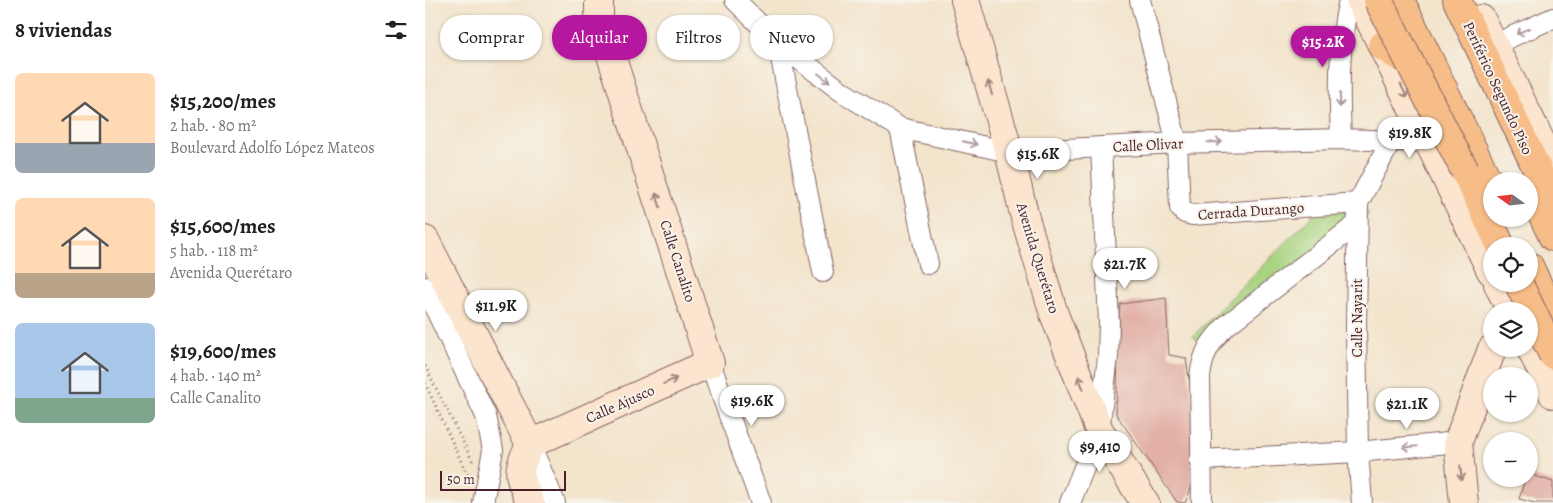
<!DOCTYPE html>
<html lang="es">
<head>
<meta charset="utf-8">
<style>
	:root { --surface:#fff; --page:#f6f6f6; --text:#202124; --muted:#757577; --accent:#b5179e }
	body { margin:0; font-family:Alegreya,serif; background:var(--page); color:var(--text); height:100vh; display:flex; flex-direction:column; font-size:19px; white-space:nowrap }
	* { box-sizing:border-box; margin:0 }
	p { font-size:16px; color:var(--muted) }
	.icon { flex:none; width:28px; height:28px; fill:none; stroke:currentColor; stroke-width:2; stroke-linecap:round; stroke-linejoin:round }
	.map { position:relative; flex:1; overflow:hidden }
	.panel { display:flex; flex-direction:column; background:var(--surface); width:425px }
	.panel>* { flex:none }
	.top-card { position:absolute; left:15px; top:15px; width:475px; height:45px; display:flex; gap:10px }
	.needle { width:32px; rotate:285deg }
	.tools { position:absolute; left:1058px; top:172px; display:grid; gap:10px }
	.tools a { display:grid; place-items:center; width:55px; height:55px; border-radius:50%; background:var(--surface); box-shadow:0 1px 4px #0004; font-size:25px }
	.scale { position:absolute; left:15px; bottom:12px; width:126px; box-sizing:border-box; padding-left:5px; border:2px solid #4a1f2b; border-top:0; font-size:14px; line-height:18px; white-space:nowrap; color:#4a1f2b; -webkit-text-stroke:4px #f7f3e8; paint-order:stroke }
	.price { position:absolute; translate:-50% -42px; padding:0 11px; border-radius:18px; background:#fff; color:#222; font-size:16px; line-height:32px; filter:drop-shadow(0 1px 2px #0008) }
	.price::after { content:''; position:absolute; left:50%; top:30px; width:15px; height:11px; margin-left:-8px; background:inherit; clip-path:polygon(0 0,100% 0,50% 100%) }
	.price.selected { background:var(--accent); color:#fff }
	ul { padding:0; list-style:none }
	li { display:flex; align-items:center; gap:15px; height:125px; padding:0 15px }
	li span { display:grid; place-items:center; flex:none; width:140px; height:100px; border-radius:8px; color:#555 }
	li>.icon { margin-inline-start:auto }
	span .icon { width:60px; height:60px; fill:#fffc; stroke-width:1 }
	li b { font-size:21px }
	h2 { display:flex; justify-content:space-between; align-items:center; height:60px; padding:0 15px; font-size:21px }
	.tag { padding:0 18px; border-radius:22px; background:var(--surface); box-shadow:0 1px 4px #0004; font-size:18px; line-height:45px }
	.tag.selected { background:var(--accent); color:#fff }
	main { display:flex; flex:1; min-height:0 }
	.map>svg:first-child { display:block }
</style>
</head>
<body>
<main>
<section class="panel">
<h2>8 viviendas<svg class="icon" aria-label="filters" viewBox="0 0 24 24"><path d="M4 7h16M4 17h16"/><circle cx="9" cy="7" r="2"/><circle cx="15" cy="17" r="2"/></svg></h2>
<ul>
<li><span style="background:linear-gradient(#ffd9b3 70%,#9aa5b1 0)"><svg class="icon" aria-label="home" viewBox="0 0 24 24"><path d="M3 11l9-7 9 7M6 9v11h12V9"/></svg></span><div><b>$15,200/mes</b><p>2 hab. · 80 m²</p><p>Boulevard Adolfo López Mateos</p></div></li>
<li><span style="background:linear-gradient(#ffd9b3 75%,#b9a48a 0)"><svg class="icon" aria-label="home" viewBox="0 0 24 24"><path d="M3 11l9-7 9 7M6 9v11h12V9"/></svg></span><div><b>$15,600/mes</b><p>5 hab. · 118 m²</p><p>Avenida Querétaro</p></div></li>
<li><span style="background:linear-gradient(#a9c7e8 75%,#7fa58c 0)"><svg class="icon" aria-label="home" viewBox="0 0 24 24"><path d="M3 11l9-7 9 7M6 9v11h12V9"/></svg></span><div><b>$19,600/mes</b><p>4 hab. · 140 m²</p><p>Calle Canalito</p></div></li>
</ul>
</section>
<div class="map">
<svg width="1128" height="503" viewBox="0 0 1128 503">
	<rect width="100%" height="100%" fill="#f7f3e8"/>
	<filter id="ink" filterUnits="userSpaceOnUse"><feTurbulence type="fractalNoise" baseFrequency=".02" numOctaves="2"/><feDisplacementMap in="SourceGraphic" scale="10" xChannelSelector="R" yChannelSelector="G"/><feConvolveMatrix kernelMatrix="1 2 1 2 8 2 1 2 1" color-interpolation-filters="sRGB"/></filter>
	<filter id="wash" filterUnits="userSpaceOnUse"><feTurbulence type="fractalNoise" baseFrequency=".0096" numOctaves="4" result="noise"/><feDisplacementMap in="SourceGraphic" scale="20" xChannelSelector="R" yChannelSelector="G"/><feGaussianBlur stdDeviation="1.12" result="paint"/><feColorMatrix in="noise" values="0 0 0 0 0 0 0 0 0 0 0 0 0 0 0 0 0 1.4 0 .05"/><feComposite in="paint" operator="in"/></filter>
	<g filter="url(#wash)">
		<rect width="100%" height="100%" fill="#f3e4cc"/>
		<polygon fill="#a8d380" stroke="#797956" points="891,212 944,212 933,231 800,337 787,356 768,336"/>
		<g id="blocks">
			<g fill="#e2b0a6">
				<polygon points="741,298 744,355 761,358 769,411 766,488 760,503 752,502 691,414 695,304"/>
				<polygon points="1104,474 1128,482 1128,503 1110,503 1094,499 1100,479 1104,479"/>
			</g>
		</g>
	</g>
	<g filter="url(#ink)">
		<use href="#blocks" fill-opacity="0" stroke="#856463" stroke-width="1"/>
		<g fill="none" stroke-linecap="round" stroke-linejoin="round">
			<defs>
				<g id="street">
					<polyline points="310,0 353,43 416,91 475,128 584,152 752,143 916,139 1003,142"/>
					<polyline points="715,0 752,143 755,208 760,213 768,215 933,203"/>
					<polyline points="353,43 398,272"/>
					<polyline points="1068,45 1128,18"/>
					<polyline points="475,128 503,264"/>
					<path d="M 916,139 C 914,92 913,46 924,0"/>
					<polyline points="0,287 61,416 68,450 58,503"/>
					<polyline points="285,363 336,503"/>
					<polyline points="105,444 130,503"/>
					<polyline points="775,460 933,452 1033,442"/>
					<polyline points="645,503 674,430 683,357 684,323 676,147"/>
					<path d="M 777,503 L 775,377 C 778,352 785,342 802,325 L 932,224"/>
					<polyline points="937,503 933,452 931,326 933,203 966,141"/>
				</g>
				<g id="secondary">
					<polyline points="540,0 584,152 600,218 629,314 674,430 720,503"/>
					<polyline points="935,0 1066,271"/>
					<polyline points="1056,19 1128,166"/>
					<polyline points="0,240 105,444"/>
					<polyline points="1073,284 1086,311"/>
					<polyline points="1104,345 1128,394"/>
					<polyline points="105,444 285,363 174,18 174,0"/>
					<path d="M 105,444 C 91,474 93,472 105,503"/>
					<polyline points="1039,503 1033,442 1067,349"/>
				</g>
				<g id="highway">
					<polyline points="975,0 1066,187"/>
					<polyline points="1032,0 1128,203"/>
					<polyline points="957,46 994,69"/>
					<polyline points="1040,171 1076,246"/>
					<polyline points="1104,186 1128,237"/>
					<polyline points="1104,266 1128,317"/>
				</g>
			</defs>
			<use href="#street" stroke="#856463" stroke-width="22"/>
			<use href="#secondary" stroke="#856463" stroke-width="30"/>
			<use href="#highway" stroke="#856463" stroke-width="30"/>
			<g stroke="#856463" stroke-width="3" stroke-dasharray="1 4" stroke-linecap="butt">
				<polyline points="0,366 48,462"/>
				<polyline points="0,383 44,478"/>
			</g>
			<use href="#street" stroke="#fff" stroke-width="20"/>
			<use href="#secondary" stroke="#fce5cf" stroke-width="28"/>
			<use href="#highway" stroke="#f7bd88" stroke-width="28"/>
			<defs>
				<g id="highway-bridge">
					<polyline points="953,0 1040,171"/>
					<polyline points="1094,284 1128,355"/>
				</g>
			</defs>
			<use href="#highway-bridge" stroke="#856463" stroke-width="30" stroke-linecap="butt"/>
			<use href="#highway-bridge" stroke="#f7bd88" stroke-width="28"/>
		</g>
		<defs><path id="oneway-shaft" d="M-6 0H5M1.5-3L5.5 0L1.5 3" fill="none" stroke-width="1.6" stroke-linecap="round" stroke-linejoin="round" transform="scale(1.25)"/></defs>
		<g stroke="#ae9aa0">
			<use href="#oneway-shaft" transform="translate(1098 31) rotate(156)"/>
			<use href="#oneway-shaft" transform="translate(399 78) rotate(37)"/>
			<use href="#oneway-shaft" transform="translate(915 100) rotate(91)"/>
			<use href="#oneway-shaft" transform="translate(790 142) rotate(-1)"/>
			<use href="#oneway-shaft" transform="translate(545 143) rotate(13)"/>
			<use href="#oneway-shaft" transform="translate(985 447) rotate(175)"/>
		</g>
		<g stroke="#a3827d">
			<use href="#oneway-shaft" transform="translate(565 88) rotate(-106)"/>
			<use href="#oneway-shaft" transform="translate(979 91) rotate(64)"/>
			<use href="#oneway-shaft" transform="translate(233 200) rotate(-108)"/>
			<use href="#oneway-shaft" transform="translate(245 381) rotate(-24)"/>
			<use href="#oneway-shaft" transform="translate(656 383) rotate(-111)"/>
			<use href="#oneway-shaft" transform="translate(1036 473) rotate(84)"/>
		</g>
	</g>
	<g text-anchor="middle" stroke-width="4" stroke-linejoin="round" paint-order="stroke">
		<g font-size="15" fill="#4a1f2b" stroke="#f7f3e8">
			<text transform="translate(1073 88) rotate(65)" y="5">Periférico Segundo Piso</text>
			<text transform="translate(723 145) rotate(-3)" y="5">Calle Olivar</text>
			<text transform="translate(826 211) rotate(-4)" y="5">Cerrada Durango</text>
			<text transform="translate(613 258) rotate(73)" y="5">Avenida Querétaro</text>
			<text transform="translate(253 261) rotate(72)" y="5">Calle Canalito</text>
			<text transform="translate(932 318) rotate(-90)" y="5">Calle Nayarit</text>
			<text transform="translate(195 404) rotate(-24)" y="5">Calle Ajusco</text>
		</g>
	</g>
</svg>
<div class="tools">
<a><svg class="needle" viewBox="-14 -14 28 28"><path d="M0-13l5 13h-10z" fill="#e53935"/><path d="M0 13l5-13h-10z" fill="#757577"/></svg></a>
<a><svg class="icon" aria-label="locate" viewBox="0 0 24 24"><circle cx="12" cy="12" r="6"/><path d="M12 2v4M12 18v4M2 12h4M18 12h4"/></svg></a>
<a><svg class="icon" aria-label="layers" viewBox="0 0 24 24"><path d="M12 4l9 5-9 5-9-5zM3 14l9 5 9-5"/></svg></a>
<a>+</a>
<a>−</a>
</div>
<div class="scale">50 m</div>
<b class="price selected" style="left:898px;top:68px">$15.2K</b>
<b class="price" style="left:985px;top:159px">$19.8K</b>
<b class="price" style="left:613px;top:180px">$15.6K</b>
<b class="price" style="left:700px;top:290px">$21.7K</b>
<b class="price" style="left:71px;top:332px">$11.9K</b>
<b class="price" style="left:327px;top:427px">$19.6K</b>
<b class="price" style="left:982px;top:430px">$21.1K</b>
<b class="price" style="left:675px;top:473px">$9,410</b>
<div class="top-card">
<a class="tag">Comprar</a>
<a class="tag selected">Alquilar</a>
<a class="tag">Filtros</a>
<a class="tag">Nuevo</a>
</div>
</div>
</main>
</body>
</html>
